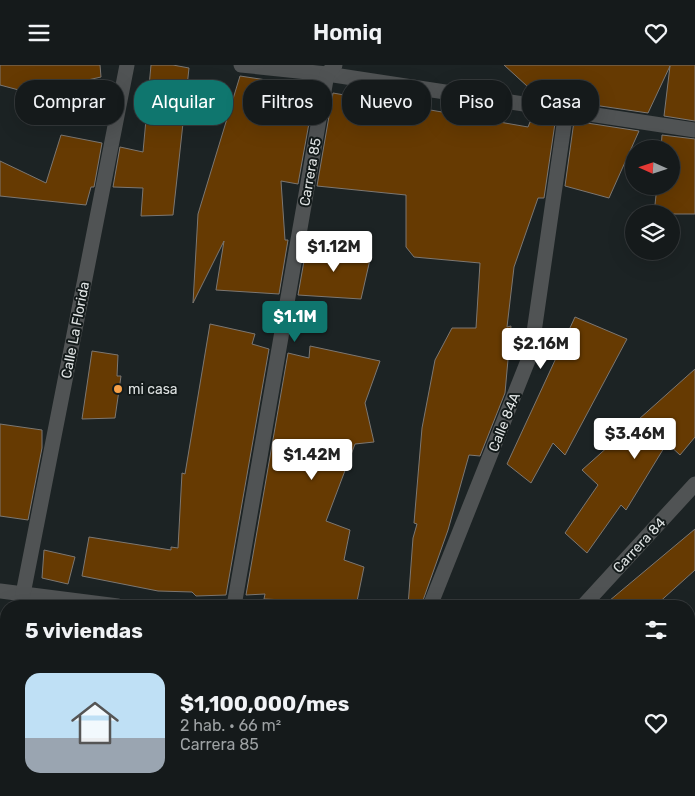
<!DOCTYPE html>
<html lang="es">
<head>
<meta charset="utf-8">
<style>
	:root { --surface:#151a1b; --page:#222728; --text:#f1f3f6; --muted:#9da1a3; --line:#34383a; --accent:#0f766e }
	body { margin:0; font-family:Rubik,sans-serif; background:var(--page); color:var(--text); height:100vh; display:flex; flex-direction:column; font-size:19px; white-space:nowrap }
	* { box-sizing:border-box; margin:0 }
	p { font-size:16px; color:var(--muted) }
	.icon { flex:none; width:28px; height:28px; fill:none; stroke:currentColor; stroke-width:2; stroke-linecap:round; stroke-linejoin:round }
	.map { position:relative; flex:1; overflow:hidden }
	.details { position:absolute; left:0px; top:535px; width:695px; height:196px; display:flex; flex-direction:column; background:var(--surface); border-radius:20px 20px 0 0; box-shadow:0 5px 20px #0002,0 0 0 1px var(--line) }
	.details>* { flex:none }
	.banner { position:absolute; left:15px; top:15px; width:665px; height:45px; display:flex; gap:10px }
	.needle { width:32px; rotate:273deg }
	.controls { position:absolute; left:625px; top:75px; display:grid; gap:10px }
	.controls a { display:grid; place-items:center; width:55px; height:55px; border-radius:50%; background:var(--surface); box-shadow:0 5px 20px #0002,0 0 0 1px var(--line); font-size:25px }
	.price { position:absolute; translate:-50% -42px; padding:0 11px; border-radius:5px; background:#fff; color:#222; font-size:16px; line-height:32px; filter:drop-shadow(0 1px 2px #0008) }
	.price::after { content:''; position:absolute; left:50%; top:30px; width:15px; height:11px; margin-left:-8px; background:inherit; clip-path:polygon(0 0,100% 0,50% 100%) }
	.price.current { background:var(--accent); color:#fff }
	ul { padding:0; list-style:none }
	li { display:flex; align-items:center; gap:15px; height:125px; padding:0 25px }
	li+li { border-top:1px solid var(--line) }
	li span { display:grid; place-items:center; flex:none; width:140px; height:100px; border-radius:15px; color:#555 }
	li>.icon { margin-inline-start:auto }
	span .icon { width:60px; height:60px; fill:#fffc; stroke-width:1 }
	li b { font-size:21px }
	h2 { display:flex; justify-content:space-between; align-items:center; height:60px; padding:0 25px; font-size:21px }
	.chip { padding:0 18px; border-radius:20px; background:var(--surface); box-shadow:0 5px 20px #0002,0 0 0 1px var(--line); font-size:18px; line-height:45px }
	.chip.current { background:var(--accent); color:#fff }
	header { display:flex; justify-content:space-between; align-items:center; height:65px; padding:0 25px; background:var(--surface); font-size:22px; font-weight:600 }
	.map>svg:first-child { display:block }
</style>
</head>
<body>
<header><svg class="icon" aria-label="menu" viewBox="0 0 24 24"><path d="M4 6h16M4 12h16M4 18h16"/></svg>Homiq<svg class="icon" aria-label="heart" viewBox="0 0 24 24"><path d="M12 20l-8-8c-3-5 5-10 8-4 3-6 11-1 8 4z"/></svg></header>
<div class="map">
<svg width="695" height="731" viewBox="0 0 695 731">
	<rect width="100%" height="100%" fill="#1c2324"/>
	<g fill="#663a02" stroke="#7c7772">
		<polygon points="0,0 100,0 101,12 30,28 0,20"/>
		<polygon points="151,0 173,0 189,3 173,150 141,151 143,123 113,122 120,82 143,87"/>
		<polygon points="504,0 695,0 695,56 664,51 670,1 648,48 539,32"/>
		<polygon points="240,11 313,22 315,25 298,119 281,116 285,175 288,175 279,229 216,225 224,176 193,238 198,149"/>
		<polygon points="333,28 528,62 530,57 555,58 544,133 538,133 514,202 507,262 511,261 505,328 480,391 469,390 448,465 421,541 408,541 413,473 417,459 414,458 422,363 435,295 452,263 476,263 480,198 414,192 406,182 406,130 317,121"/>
		<polygon points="574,56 639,66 609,133 565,121"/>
		<polygon points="61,70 102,78 94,122 91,122 86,140 0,131 0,96 46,118"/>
		<polygon points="662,70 695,74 695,149 654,149 657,121 671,121 671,84 661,84"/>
		<polygon points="307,179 371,190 361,234 298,230"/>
		<polygon points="575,252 627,274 565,390 553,378 531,418 507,399"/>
		<polygon points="210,259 255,269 252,279 269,284 226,530 196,531 192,527 158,526 82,511 89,472 171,485 171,482 178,483 182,408 185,409"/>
		<polygon points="310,281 380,296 365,338 374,377 355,379 326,456 350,465 344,495 364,502 356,541 304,541 305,536 264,534 265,529 246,530 288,288 309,293"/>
		<polygon points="92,286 118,290 117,311 121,311 115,353 82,354"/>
		<polygon points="695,304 695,372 680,390 667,378 626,445 621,440 587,488 565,468 598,420 582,405"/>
		<polygon points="0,359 42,365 42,383 28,455 0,451"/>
		<polygon points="695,464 695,505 655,541 603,541"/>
		<polygon points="44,485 75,492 68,519 42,513"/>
	</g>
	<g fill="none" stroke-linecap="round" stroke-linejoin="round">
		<g stroke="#505354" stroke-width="15">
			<polyline points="241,0 327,9 695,65"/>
			<polyline points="0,526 118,541"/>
			<polyline points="23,529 127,0"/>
			<polyline points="234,541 327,9 335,0"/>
			<polyline points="430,541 531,288 566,46"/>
			<polyline points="583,541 695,419"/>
			<polyline points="0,666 6,649"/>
			<polyline points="144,731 147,725"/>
			<polyline points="467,731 470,725"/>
		</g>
	</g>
	<circle fill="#f7a148" stroke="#131a1a" stroke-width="2" cx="118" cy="324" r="5"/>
	<g text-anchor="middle" stroke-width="4" stroke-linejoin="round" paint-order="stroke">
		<g font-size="14" fill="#dfe3e3" stroke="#131a1a">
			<text transform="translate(310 107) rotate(-80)" y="5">Carrera 85</text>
			<text transform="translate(75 265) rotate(-79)" y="5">Calle La Florida</text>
			<text transform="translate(504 357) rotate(-68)" y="5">Calle 84A</text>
			<text transform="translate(639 480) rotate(-47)" y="5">Carrera 84</text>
		</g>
		<g font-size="14" fill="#dfe3e3" stroke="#131a1a" text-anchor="start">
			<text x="128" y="329">mi casa</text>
		</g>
	</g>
</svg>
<div class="controls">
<a><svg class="needle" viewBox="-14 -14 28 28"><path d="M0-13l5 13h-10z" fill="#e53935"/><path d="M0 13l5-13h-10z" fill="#9da1a3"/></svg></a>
<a><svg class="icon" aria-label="layers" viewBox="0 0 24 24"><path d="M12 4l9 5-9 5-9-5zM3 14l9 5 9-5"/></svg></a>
</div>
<b class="price" style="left:334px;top:208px">$1.12M</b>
<b class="price current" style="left:295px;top:278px">$1.1M</b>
<b class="price" style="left:541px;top:305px">$2.16M</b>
<b class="price" style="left:635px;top:395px">$3.46M</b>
<b class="price" style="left:312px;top:416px">$1.42M</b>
<div class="banner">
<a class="chip">Comprar</a>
<a class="chip current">Alquilar</a>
<a class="chip">Filtros</a>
<a class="chip">Nuevo</a>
<a class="chip">Piso</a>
<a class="chip">Casa</a>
</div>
<section class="details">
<h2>5 viviendas<svg class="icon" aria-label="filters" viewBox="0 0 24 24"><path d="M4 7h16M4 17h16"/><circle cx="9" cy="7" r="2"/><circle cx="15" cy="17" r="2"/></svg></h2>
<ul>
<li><span style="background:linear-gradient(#bfe0f5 65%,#9aa5b1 0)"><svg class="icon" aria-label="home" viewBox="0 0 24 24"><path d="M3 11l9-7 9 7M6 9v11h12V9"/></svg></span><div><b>$1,100,000/mes</b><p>2 hab. · 66 m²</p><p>Carrera 85</p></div><svg class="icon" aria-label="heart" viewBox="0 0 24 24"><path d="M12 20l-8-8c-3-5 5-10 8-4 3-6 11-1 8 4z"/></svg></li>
</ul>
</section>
</div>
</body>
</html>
